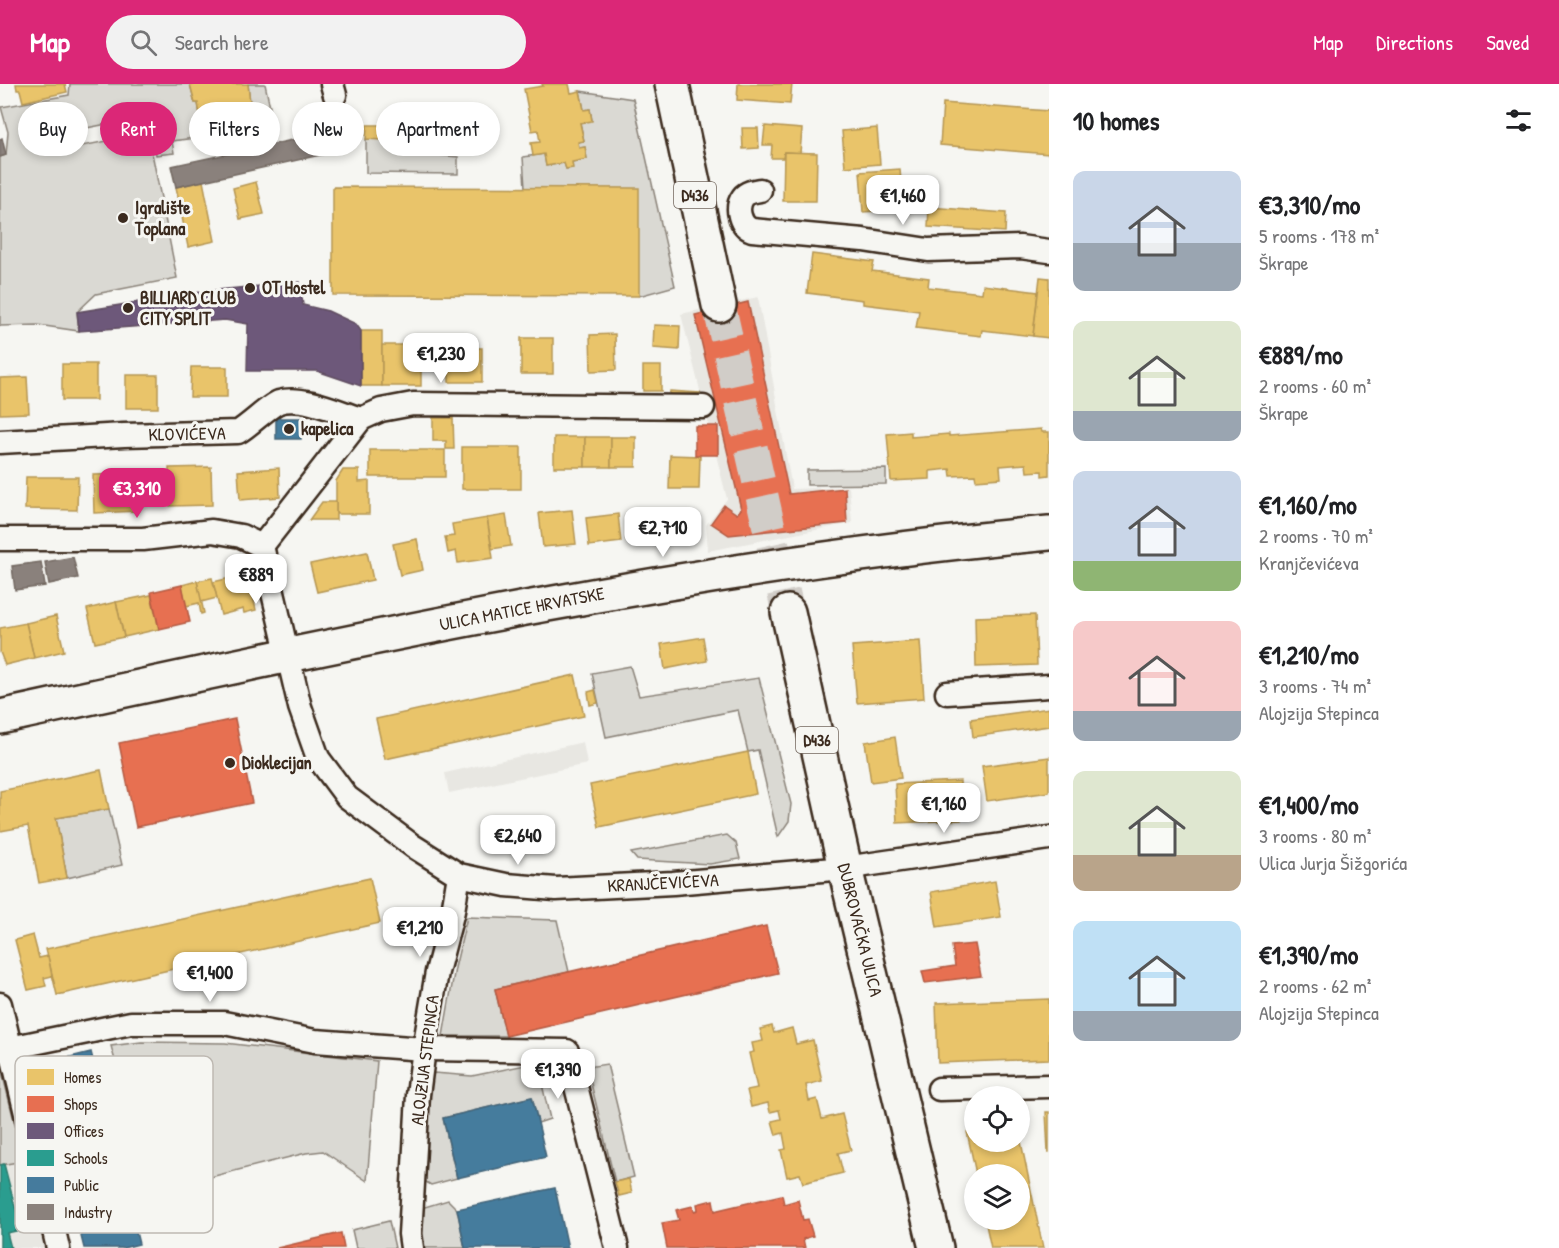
<!DOCTYPE html>
<html lang="en">
<head>
<meta charset="utf-8">
<style>
	:root { --surface:#fff; --page:#f2f2f2; --text:#202124; --muted:#757577; --accent:#db2777 }
	body { margin:0; font-family:"Patrick Hand",sans-serif; background:var(--page); color:var(--text); height:100vh; display:flex; flex-direction:column; font-size:22px; white-space:nowrap }
	* { box-sizing:border-box; margin:0 }
	p { font-size:20px; color:var(--muted) }
	.icon { flex:none; width:33px; height:33px; fill:none; stroke:currentColor; stroke-width:2; stroke-linecap:round; stroke-linejoin:round }
	.map { position:relative; flex:1; overflow:hidden }
	.sheet { display:flex; flex-direction:column; background:var(--surface); width:510px }
	.sheet>* { flex:none }
	.top-card { position:absolute; left:18px; top:18px; width:570px; height:54px; display:flex; gap:12px }
	.buttons { position:absolute; left:964px; top:1002px; display:grid; gap:12px }
	.buttons a { display:grid; place-items:center; width:66px; height:66px; border-radius:50%; background:var(--surface); box-shadow:0 3px 9px #0003; font-size:30px }
	.price { position:absolute; translate:-50% -51px; padding:0 14px; border-radius:12px; background:#fff; color:#222; font-size:20px; line-height:39px; filter:drop-shadow(0 2px 3px #0008) }
	.price::after { content:''; position:absolute; left:50%; top:36px; width:18px; height:14px; margin-left:-9px; background:inherit; clip-path:polygon(0 0,100% 0,50% 100%) }
	.price.selected { background:var(--accent); color:#fff }
	ul { padding:0; list-style:none }
	li { display:flex; align-items:center; gap:18px; height:150px; padding:0 24px }
	li span { display:grid; place-items:center; flex:none; width:168px; height:120px; border-radius:12px; color:#555 }
	li>.icon { margin-inline-start:auto }
	span .icon { width:72px; height:72px; fill:#fffc; stroke-width:1 }
	li b { font-size:26px }
	h2 { display:flex; justify-content:space-between; align-items:center; height:72px; padding:0 24px; font-size:26px }
	.pill { padding:0 21px; border-radius:27px; background:var(--surface); box-shadow:0 3px 9px #0003; font-size:21px; line-height:54px }
	.pill.selected { background:var(--accent); color:#fff }
	header { display:flex; align-items:center; gap:36px; box-sizing:border-box; height:84px; padding:0 30px; background:var(--accent); color:#fff }
	header strong { font-size:28px }
	nav { display:flex; gap:33px; margin-inline-start:auto; font-size:21px }
	.search { width:420px; height:54px; background:var(--page); display:flex; align-items:center; gap:15px; box-sizing:border-box; padding:0 21px; border-radius:33px; color:var(--muted); font-size:22px }
	main { display:flex; flex:1; min-height:0 }
	.map>svg:first-child { display:block }
</style>
</head>
<body>
<header>
<strong>Map</strong>
<div class="search"><svg class="icon" aria-label="search" viewBox="0 0 24 24"><circle cx="10" cy="10" r="6"/><path d="M15 15l6 6"/></svg>Search here</div>
<nav><a>Map</a><a>Directions</a><a>Saved</a></nav>
</header>
<main>
<div class="map">
<svg width="1049" height="1164" viewBox="0 0 1049 1164">
	<rect width="100%" height="100%" fill="#f6f6f2"/>
	<filter id="ink" filterUnits="userSpaceOnUse"><feTurbulence type="fractalNoise" baseFrequency=".0167" numOctaves="2"/><feDisplacementMap in="SourceGraphic" scale="12" xChannelSelector="R" yChannelSelector="G"/><feConvolveMatrix kernelMatrix="1 2 1 2 8 2 1 2 1" color-interpolation-filters="sRGB"/></filter>
	<g filter="url(#ink)">
		<g fill="#e8e7e2">
			<polygon points="758,213 792,405 849,403 852,439 708,467 706,441 727,415 681,230"/>
			<polygon points="583,658 587,680 449,709 445,689"/>
			<polygon points="0,988 2,988 24,1076 44,1164 0,1164"/>
		</g>
		<g fill="#dad9d3" stroke="#8a8278" stroke-width="1.5">
			<polygon points="70,0 190,0 195,19 198,19 200,30 203,30 206,42 203,53 172,57 174,69 156,71 148,32 61,49 67,65 148,49 177,194 96,210 77,228 79,247 38,241 0,242 0,73 6,71 8,48 1,23 69,11"/>
			<polygon points="248,0 265,0 271,28 250,32 247,20 250,19"/>
			<polygon points="580,7 633,15 675,202 639,212 525,104 523,73 544,70 546,82 564,79 566,85 572,84 572,78 587,75 585,63 579,64 578,58 584,57 580,39 592,36 590,25 584,26"/>
			<polygon points="382,41 438,44 438,71 458,73 458,90 366,89 366,55 382,55"/>
			<polygon points="886,385 886,400 807,401 807,386"/>
			<polygon points="630,582 639,612 759,594 791,720 789,737 778,753 758,666 748,668 738,626 606,653 592,589"/>
			<polygon points="109,725 122,781 67,794 56,734"/>
			<polygon points="727,751 736,759 740,775 710,780 637,776 631,769"/>
			<polygon points="467,833 557,836 569,888 495,905 506,952 443,952 455,884"/>
			<polygon points="141,958 225,959 377,977 367,1097 323,1067 306,1069 151,1108 111,962"/>
			<polygon points="530,980 542,1000 550,1035 538,1039 532,1013 443,1034 457,1094 431,1101 421,1095 426,1008 434,989 472,992"/>
			<polygon points="607,980 634,1093 615,1098 587,983"/>
			<polygon points="0,988 2,988 24,1077 0,1081"/>
			<polygon points="448,1116 457,1125 465,1164 421,1164 418,1125"/>
			<polygon points="389,1137 395,1164 356,1164 352,1146"/>
		</g>
		<g fill="#e9c46a" stroke="#b59653" stroke-width="1.5">
			<polygon points="16,0 65,0 67,8 23,18 20,6 17,6"/>
			<polygon points="190,0 248,0 250,19 247,20 250,32 206,42 203,30 200,31 198,19 195,19"/>
			<polygon points="542,0 569,0 571,9 580,7 584,26 590,25 592,37 580,39 584,57 578,58 579,64 585,63 587,75 572,78 573,84 566,85 564,79 546,82 544,70 533,72 531,59 540,58 538,46 532,47 524,5 543,2"/>
			<polygon points="738,0 792,0 790,20 737,16"/>
			<polygon points="943,19 1049,27 1049,70 940,61"/>
			<polygon points="367,41 382,41 382,56 366,55"/>
			<polygon points="765,42 802,45 800,69 784,68 783,74 771,74 772,61 763,61"/>
			<polygon points="742,44 758,44 759,64 743,65"/>
			<polygon points="877,44 880,80 845,83 842,47"/>
			<polygon points="784,68 817,69 816,117 783,117"/>
			<polygon points="900,85 903,125 863,128 860,88"/>
			<polygon points="203,97 215,157 188,163 176,103"/>
			<polygon points="256,98 264,130 240,135 233,104"/>
			<polygon points="333,103 639,104 639,212 333,211"/>
			<polygon points="929,123 1006,129 1005,148 928,143"/>
			<polygon points="812,170 874,178 872,187 929,194 928,203 982,209 983,201 1038,208 1033,252 982,246 981,252 916,244 919,227 863,220 863,216 807,209"/>
			<polygon points="1040,193 1049,194 1049,254 1033,252"/>
			<polygon points="654,241 680,242 679,266 653,264"/>
			<rect x="361" y="247" width="21" height="55"/>
			<polygon points="615,250 616,286 591,287 590,251"/>
			<rect x="521" y="254" width="32" height="36"/>
			<rect x="382" y="261" width="39" height="41"/>
			<rect x="449" y="264" width="33" height="34"/>
			<rect x="62" y="280" width="34" height="36"/>
			<rect x="643" y="282" width="18" height="25"/>
			<polygon points="191,283 227,283 227,313 190,313"/>
			<rect x="126" y="291" width="32" height="33"/>
			<polygon points="27,293 29,329 0,330 0,294"/>
			<polygon points="670,307 700,309 700,320 669,319"/>
			<polygon points="433,334 453,334 454,365 446,365 446,357 433,357"/>
			<polygon points="1041,345 1042,348 1049,348 1049,391 1042,392 1042,387 1027,388 1026,380 1000,382 1001,394 976,396 975,391 951,392 950,385 930,387 930,395 891,397 887,350 911,348 911,353 949,350 949,352"/>
			<rect x="554" y="353" width="31" height="30"/>
			<rect x="585" y="353" width="26" height="30"/>
			<rect x="611" y="353" width="25" height="30"/>
			<rect x="462" y="363" width="59" height="42"/>
			<rect x="370" y="366" width="75" height="27"/>
			<polygon points="670,371 700,372 699,405 669,405"/>
			<polygon points="211,383 212,421 170,422 169,384"/>
			<polygon points="279,384 280,413 240,416 238,387"/>
			<polygon points="343,386 359,386 359,398 369,397 369,430 336,430 336,397"/>
			<polygon points="137,390 139,427 94,429 93,391"/>
			<polygon points="26,393 78,393 77,426 25,425"/>
			<polygon points="322,418 336,418 336,436 309,436"/>
			<polygon points="572,426 576,460 543,463 539,429"/>
			<polygon points="618,430 621,458 589,462 586,434"/>
			<polygon points="506,431 511,462 492,465 487,434"/>
			<polygon points="487,434 493,474 458,479 456,467 448,469 445,453 454,452 452,440"/>
			<polygon points="417,455 423,486 400,491 393,460"/>
			<polygon points="367,468 373,496 317,508 310,480"/>
			<polygon points="243,491 246,505 251,504 256,526 244,529 243,525 221,531 213,498"/>
			<polygon points="212,494 217,514 201,518 197,497"/>
			<polygon points="197,497 204,529 201,530 199,519 186,522 182,501"/>
			<polygon points="151,511 159,545 124,553 116,518"/>
			<polygon points="116,518 124,553 95,559 87,525"/>
			<polygon points="1035,531 1037,581 976,583 975,533"/>
			<polygon points="56,532 64,567 34,574 26,539"/>
			<polygon points="26,539 34,574 5,581 0,568 0,544"/>
			<polygon points="703,553 707,577 665,585 661,560"/>
			<polygon points="920,557 924,614 857,619 852,562"/>
			<polygon points="575,591 584,632 385,675 376,635"/>
			<polygon points="595,606 598,619 590,621 588,608"/>
			<polygon points="1049,624 1049,642 973,653 971,635"/>
			<polygon points="895,653 901,694 871,698 865,658"/>
			<polygon points="748,668 756,710 599,743 590,701"/>
			<polygon points="1049,673 1049,708 987,717 982,682"/>
			<polygon points="101,686 109,725 56,734 67,794 39,799 28,742 0,747 0,707"/>
			<polygon points="960,697 961,736 897,739 895,700"/>
			<polygon points="370,794 380,839 57,911 46,865"/>
			<polygon points="995,797 1001,833 937,843 931,808"/>
			<polygon points="33,851 39,874 48,872 52,892 44,894 46,902 28,906 15,856"/>
			<polygon points="1049,915 1049,975 938,979 936,919"/>
			<polygon points="772,942 774,949 792,944 796,960 813,956 822,997 806,1001 809,1017 817,1015 822,1035 842,1030 851,1066 838,1069 843,1089 803,1099 800,1090 787,1093 781,1066 786,1065 783,1049 776,1051 772,1037 781,1035 779,1026 770,1028 768,1019 751,1023 747,1006 757,1004 749,969 754,968 752,959 763,957 760,945"/>
			<polygon points="1046,1028 1049,1028 1049,1068 1048,1068"/>
			<polygon points="975,1046 975,1058 1020,1058 1020,1053 1043,1164 991,1164 985,1136 1020,1136 1020,1090 976,1090 967,1048"/>
			<polygon points="629,1095 632,1109 619,1112 615,1098"/>
		</g>
		<g fill="#e76f51" stroke="#b35a42" stroke-width="1.5">
			<polygon points="748,218 789,410 845,404 847,439 729,451 711,439 724,421 737,430 741,425 695,231"/>
			<rect x="695" y="342" width="23" height="29"/>
			<polygon points="182,501 190,538 159,545 151,508"/>
			<polygon points="235,635 252,719 136,743 119,659"/>
			<polygon points="766,842 778,889 506,952 495,905"/>
			<polygon points="975,860 981,892 925,899 922,887 955,882 952,862"/>
			<polygon points="782,1111 784,1120 798,1116 803,1136 808,1135 813,1152 803,1155 805,1164 667,1164 662,1139 679,1136 676,1126 693,1122 694,1127 698,1126 697,1120 713,1116 715,1127 718,1126"/>
			<polygon points="341,1149 344,1164 277,1164"/>
		</g>
		<polygon fill="#6d597a" stroke="#5e4b5e" stroke-width="1.5" points="300,198 303,221 328,227 356,240 361,247 361,302 317,287 247,287 248,240 225,236 79,247 77,228 207,207"/>
		<polygon fill="#2a9d8f" stroke="#2f7a6d" stroke-width="1.5" points="4,1080 21,1146 7,1149 11,1164 0,1164 0,1081"/>
		<g fill="#457b9d" stroke="#426377" stroke-width="1.5">
			<rect x="276" y="334" width="25" height="21"/>
			<polygon points="91,968 139,1160 123,1164 84,1164 38,981"/>
			<polygon points="532,1013 546,1073 457,1094 443,1034"/>
			<polygon points="555,1104 568,1164 465,1164 457,1125"/>
		</g>
		<g fill="#8a817c" stroke="#726760" stroke-width="1.5">
			<polygon points="330,48 334,68 176,103 171,82"/>
			<polygon points="2,54 6,71 0,73 0,55"/>
			<polygon points="73,473 78,494 49,500 45,478"/>
			<polygon points="41,478 45,502 15,506 12,482"/>
		</g>
		<g fill="none" stroke-linecap="round" stroke-linejoin="round">
			<polyline stroke="#d1cdc8" stroke-width="33" stroke-dasharray="33 16" stroke-linecap="butt" points="719,221 788,528"/>
			<defs>
				<g id="street">
					<polyline points="332,0 335,11"/>
					<path d="M 760,106 C 754,107 747,108 743,113 C 735,124 740,142 752,146 L 863,156 L 928,166 L 1020,163 L 1049,167"/>
					<path d="M 0,358 L 124,351 L 238,348 C 249,342 270,321 279,318 C 302,311 339,328 361,335"/>
					<polyline points="0,455 143,455 212,447 241,452 262,462 300,623 318,674 347,713 413,762 459,791 506,801 556,805 673,799 845,784 1049,754"/>
					<polyline points="262,462 361,335 381,326 413,320 703,323"/>
					<polyline points="947,609 1049,602"/>
					<polyline points="0,920 58,1164"/>
					<polyline points="0,966 131,939 224,939 315,957 424,965 567,967 617,1164"/>
					<polyline points="939,1005 1049,1002"/>
					<polyline points="412,1164 410,1150 412,1117 418,1011 424,965 437,888 453,827 459,791"/>
				</g>
				<path id="secondary" d="M 0,633 C 347,558 694,481 1049,449"/>
				<g id="primary">
					<polyline points="672,0 719,221"/>
					<polyline points="788,528 845,784 936,1164"/>
				</g>
			</defs>
			<use href="#street" stroke="#3b2a1e" stroke-width="27"/>
			<use href="#secondary" stroke="#3b2a1e" stroke-width="38"/>
			<use href="#primary" stroke="#3b2a1e" stroke-width="38"/>
			<use href="#street" stroke="#f6f6f2" stroke-width="22"/>
			<use href="#secondary" stroke="#f6f6f2" stroke-width="33"/>
			<use href="#primary" stroke="#f6f6f2" stroke-width="33"/>
		</g>
	</g>
	<g fill="#3b2a1e" stroke="#f6f6f2" stroke-width="2">
		<circle cx="123" cy="134" r="6"/>
		<circle cx="250" cy="204" r="6"/>
		<circle cx="128" cy="224" r="6"/>
		<circle cx="289" cy="345" r="6"/>
		<circle cx="230" cy="679" r="6"/>
	</g>
	<g text-anchor="middle" stroke-width="6" stroke-linejoin="round" paint-order="stroke">
		<g fill="#f6f6f2" stroke="#73675e" stroke-width="1.5">
			<rect x="674" y="98" width="42" height="26" rx="4.5"/>
			<rect x="796" y="643" width="42" height="26" rx="4.5"/>
		</g>
		<g font-size="16" font-weight="bold" fill="#3b2a1e">
			<text x="695" y="117">D436</text>
			<text x="817" y="662">D436</text>
		</g>
		<g font-size="18" font-weight="bold" fill="#3b2a1e" stroke="#f6f6f2" text-anchor="start">
			<text x="135" y="130">Igralište<tspan x="135" dy="21">Toplana</tspan></text>
			<text x="262" y="210">OT Hostel</text>
			<text x="140" y="220">BILLIARD CLUB<tspan x="140" dy="21">CITY SPLIT</tspan></text>
			<text x="301" y="351">kapelica</text>
			<text x="242" y="685">Dioklecijan</text>
		</g>
		<g font-size="18" fill="#3b2a1e" stroke="#f6f6f2">
			<text transform="translate(187 350) rotate(-1)" y="6">KLOVIĆEVA</text>
			<text transform="translate(522 525) rotate(-11)" y="6">ULICA MATICE HRVATSKE</text>
			<text transform="translate(663 799) rotate(-3)" y="6">KRANJČEVIĆEVA</text>
			<text transform="translate(860 846) rotate(76)" y="6">DUBROVAČKA ULICA</text>
			<text transform="translate(425 976) rotate(-83)" y="6">ALOJZIJA STEPINCA</text>
		</g>
	</g>
	<rect x="15" y="972" width="198" height="177" rx="9" fill="#f6f6f2" stroke="#beb9b2" stroke-width="1.5"/>
	<rect x="27" y="985" width="27" height="16" fill="#e9c46a"/>
	<rect x="27" y="1012" width="27" height="16" fill="#e76f51"/>
	<rect x="27" y="1039" width="27" height="16" fill="#6d597a"/>
	<rect x="27" y="1066" width="27" height="16" fill="#2a9d8f"/>
	<rect x="27" y="1093" width="27" height="16" fill="#457b9d"/>
	<rect x="27" y="1120" width="27" height="16" fill="#8a817c"/>
	<g font-size="16" fill="#3b2a1e">
		<text x="64" y="999">Homes</text>
		<text x="64" y="1026">Shops</text>
		<text x="64" y="1053">Offices</text>
		<text x="64" y="1080">Schools</text>
		<text x="64" y="1107">Public</text>
		<text x="64" y="1134">Industry</text>
	</g>
</svg>
<div class="buttons">
<a><svg class="icon" aria-label="locate" viewBox="0 0 24 24"><circle cx="12" cy="12" r="6"/><path d="M12 2v4M12 18v4M2 12h4M18 12h4"/></svg></a>
<a><svg class="icon" aria-label="layers" viewBox="0 0 24 24"><path d="M12 4l9 5-9 5-9-5zM3 14l9 5 9-5"/></svg></a>
</div>
<b class="price" style="left:903px;top:142px">€1,460</b>
<b class="price" style="left:441px;top:300px">€1,230</b>
<b class="price selected" style="left:137px;top:435px">€3,310</b>
<b class="price" style="left:663px;top:474px">€2,710</b>
<b class="price" style="left:256px;top:521px">€889</b>
<b class="price" style="left:944px;top:750px">€1,160</b>
<b class="price" style="left:518px;top:782px">€2,640</b>
<b class="price" style="left:420px;top:874px">€1,210</b>
<b class="price" style="left:210px;top:919px">€1,400</b>
<b class="price" style="left:558px;top:1016px">€1,390</b>
<div class="top-card">
<a class="pill">Buy</a>
<a class="pill selected">Rent</a>
<a class="pill">Filters</a>
<a class="pill">New</a>
<a class="pill">Apartment</a>
</div>
</div>
<section class="sheet">
<h2>10 homes<svg class="icon" aria-label="filters" viewBox="0 0 24 24"><path d="M4 7h16M4 17h16"/><circle cx="9" cy="7" r="2"/><circle cx="15" cy="17" r="2"/></svg></h2>
<ul>
<li><span style="background:linear-gradient(#c9d6e8 60%,#9aa5b1 0)"><svg class="icon" aria-label="home" viewBox="0 0 24 24"><path d="M3 11l9-7 9 7M6 9v11h12V9"/></svg></span><div><b>€3,310/mo</b><p>5 rooms · 178 m²</p><p>Škrape</p></div></li>
<li><span style="background:linear-gradient(#dfe7d0 75%,#9aa5b1 0)"><svg class="icon" aria-label="home" viewBox="0 0 24 24"><path d="M3 11l9-7 9 7M6 9v11h12V9"/></svg></span><div><b>€889/mo</b><p>2 rooms · 60 m²</p><p>Škrape</p></div></li>
<li><span style="background:linear-gradient(#c9d6e8 75%,#8fb573 0)"><svg class="icon" aria-label="home" viewBox="0 0 24 24"><path d="M3 11l9-7 9 7M6 9v11h12V9"/></svg></span><div><b>€1,160/mo</b><p>2 rooms · 70 m²</p><p>Kranjčevićeva</p></div></li>
<li><span style="background:linear-gradient(#f6c9c9 75%,#9aa5b1 0)"><svg class="icon" aria-label="home" viewBox="0 0 24 24"><path d="M3 11l9-7 9 7M6 9v11h12V9"/></svg></span><div><b>€1,210/mo</b><p>3 rooms · 74 m²</p><p>Alojzija Stepinca</p></div></li>
<li><span style="background:linear-gradient(#dfe7d0 70%,#b9a48a 0)"><svg class="icon" aria-label="home" viewBox="0 0 24 24"><path d="M3 11l9-7 9 7M6 9v11h12V9"/></svg></span><div><b>€1,400/mo</b><p>3 rooms · 80 m²</p><p>Ulica Jurja Šižgorića</p></div></li>
<li><span style="background:linear-gradient(#bfe0f5 75%,#9aa5b1 0)"><svg class="icon" aria-label="home" viewBox="0 0 24 24"><path d="M3 11l9-7 9 7M6 9v11h12V9"/></svg></span><div><b>€1,390/mo</b><p>2 rooms · 62 m²</p><p>Alojzija Stepinca</p></div></li>
</ul>
</section>
</main>
</body>
</html>
